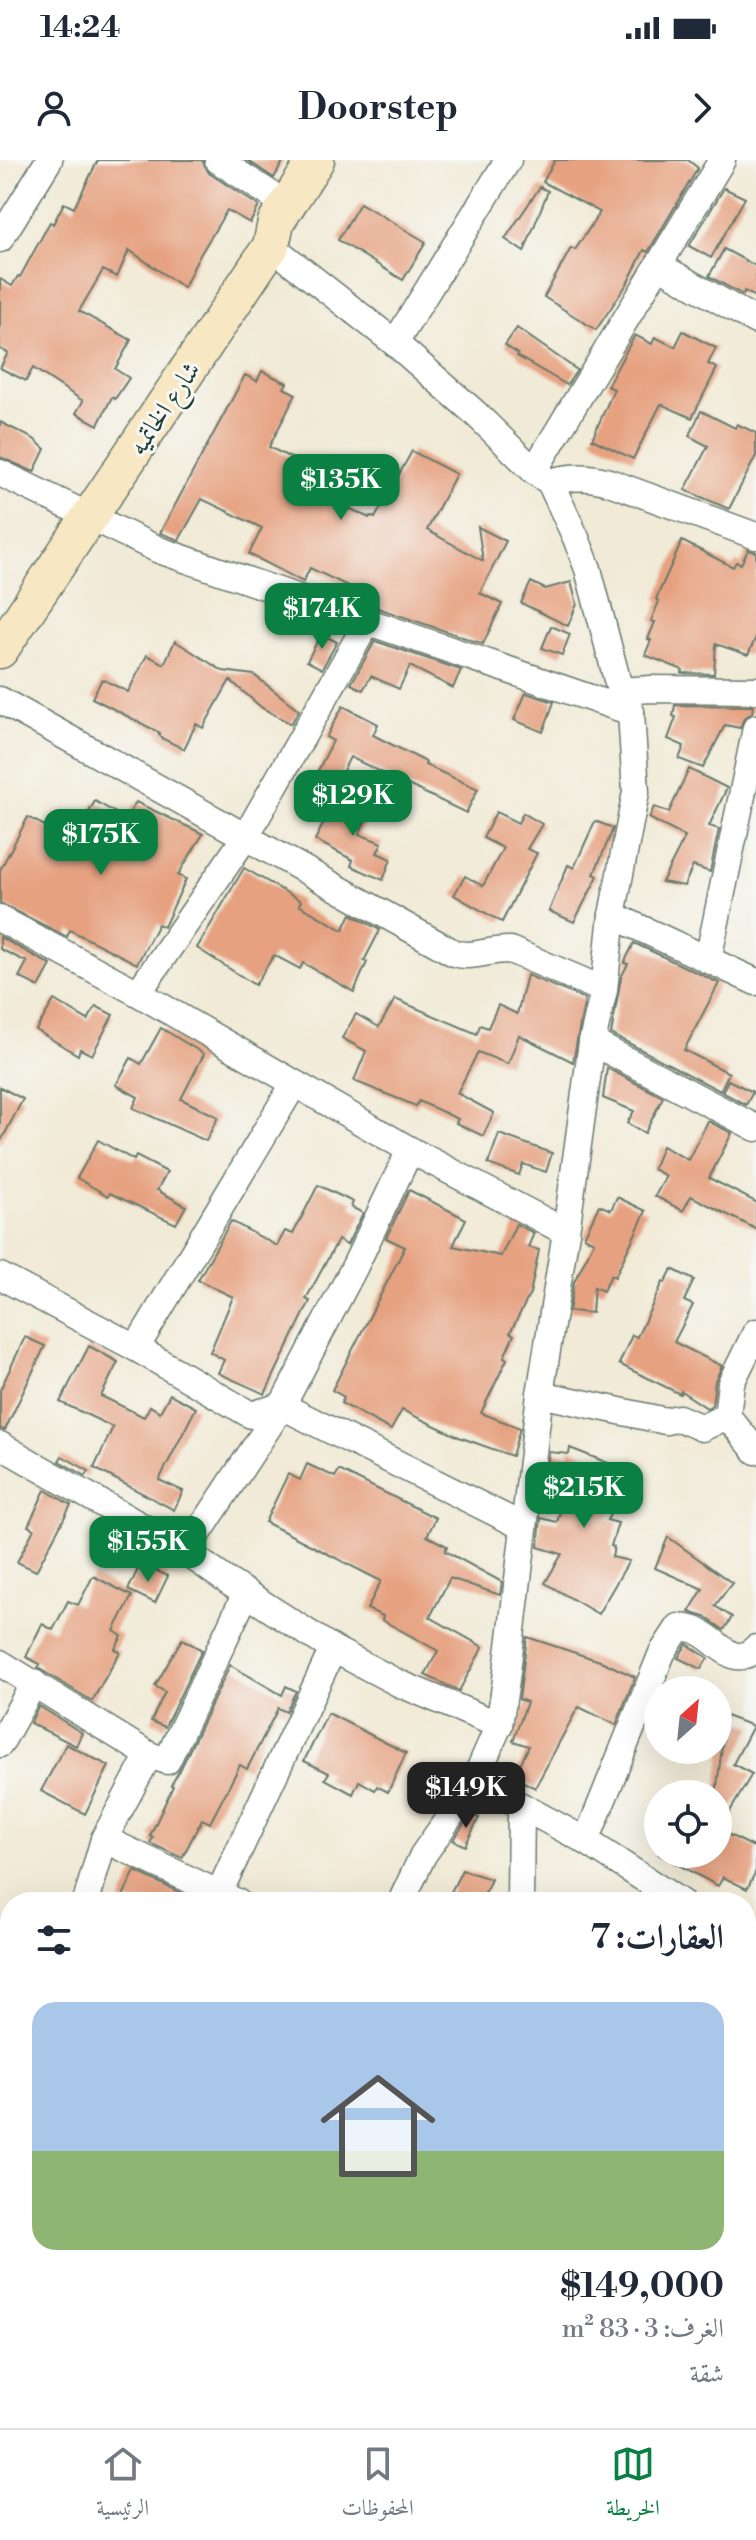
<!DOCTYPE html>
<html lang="ar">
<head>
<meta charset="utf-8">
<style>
	:root { --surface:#fff; --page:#f6f6f7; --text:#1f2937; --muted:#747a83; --line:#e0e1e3; --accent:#0b8043 }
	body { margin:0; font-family:"Libre Bodoni",Amiri,serif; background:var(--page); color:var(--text); direction:rtl; height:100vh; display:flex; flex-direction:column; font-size:30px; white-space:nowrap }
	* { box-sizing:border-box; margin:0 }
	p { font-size:26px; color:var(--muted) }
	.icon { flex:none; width:44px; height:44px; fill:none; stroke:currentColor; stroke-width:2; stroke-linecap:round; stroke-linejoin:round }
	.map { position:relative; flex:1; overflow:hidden; direction:ltr }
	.side { position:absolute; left:0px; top:1732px; width:756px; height:536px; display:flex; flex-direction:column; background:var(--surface); border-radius:32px 32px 0 0; box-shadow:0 8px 32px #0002; direction:rtl }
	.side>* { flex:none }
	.needle { width:52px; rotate:27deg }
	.controls { position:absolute; left:644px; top:1516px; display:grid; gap:16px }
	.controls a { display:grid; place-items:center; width:88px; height:88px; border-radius:50%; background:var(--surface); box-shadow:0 8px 32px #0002; font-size:40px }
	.price { position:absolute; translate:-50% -68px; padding:0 18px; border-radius:16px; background:var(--accent); color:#fff; font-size:26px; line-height:52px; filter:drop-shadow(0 2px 4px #0008) }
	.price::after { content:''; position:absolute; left:50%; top:48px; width:24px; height:18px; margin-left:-12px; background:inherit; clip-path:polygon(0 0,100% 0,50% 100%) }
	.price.on { background:#222; color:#fff }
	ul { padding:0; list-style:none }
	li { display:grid; align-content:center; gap:16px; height:424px; padding:0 32px }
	li span { display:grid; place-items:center; height:248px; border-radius:24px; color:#555 }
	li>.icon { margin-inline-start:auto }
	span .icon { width:144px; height:144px; fill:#fffc; stroke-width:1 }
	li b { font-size:34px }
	h2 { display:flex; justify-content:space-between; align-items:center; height:96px; padding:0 32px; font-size:34px }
	.status { display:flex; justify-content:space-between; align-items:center; height:56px; padding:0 40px; background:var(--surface); direction:ltr }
	.status svg { height:22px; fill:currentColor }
	header { display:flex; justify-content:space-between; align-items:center; height:104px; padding:0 32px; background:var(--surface); font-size:36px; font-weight:700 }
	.menu { display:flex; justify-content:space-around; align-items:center; height:112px; border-top:2px solid var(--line); background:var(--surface); font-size:22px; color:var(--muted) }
	.menu a { display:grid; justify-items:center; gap:4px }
	.menu .on { color:var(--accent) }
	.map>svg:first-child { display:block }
</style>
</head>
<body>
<div class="status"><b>14:24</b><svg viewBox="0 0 49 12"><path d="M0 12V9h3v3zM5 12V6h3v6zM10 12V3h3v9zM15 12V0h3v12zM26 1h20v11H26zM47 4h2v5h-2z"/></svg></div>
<header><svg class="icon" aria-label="forward" viewBox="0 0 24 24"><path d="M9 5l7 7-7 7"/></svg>Doorstep<svg class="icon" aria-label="person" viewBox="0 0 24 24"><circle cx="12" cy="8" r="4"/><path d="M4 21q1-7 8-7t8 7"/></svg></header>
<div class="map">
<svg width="756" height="2268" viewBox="0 0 756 2268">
	<rect width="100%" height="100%" fill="#f6f6f2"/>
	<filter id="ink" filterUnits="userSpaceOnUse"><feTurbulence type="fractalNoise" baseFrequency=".0125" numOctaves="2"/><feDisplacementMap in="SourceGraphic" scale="16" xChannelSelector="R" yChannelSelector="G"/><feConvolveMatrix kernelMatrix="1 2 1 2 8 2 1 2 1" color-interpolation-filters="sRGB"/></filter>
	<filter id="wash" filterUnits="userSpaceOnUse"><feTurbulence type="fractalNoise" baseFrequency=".006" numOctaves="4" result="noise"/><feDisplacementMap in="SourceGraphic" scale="32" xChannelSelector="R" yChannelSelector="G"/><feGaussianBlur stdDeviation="1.8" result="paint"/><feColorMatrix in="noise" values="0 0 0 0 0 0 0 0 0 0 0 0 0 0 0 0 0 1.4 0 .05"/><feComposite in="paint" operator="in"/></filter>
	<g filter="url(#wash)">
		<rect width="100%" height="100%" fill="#f1ead6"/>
		<g id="blocks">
			<g fill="#e6a180">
				<polygon points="98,0 202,0 209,13 259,46 250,63 227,50 197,100 184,128 129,90 117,117 103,110 79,151 131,180 115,209 129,218 115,239 112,237 98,265 76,253 83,241 33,208 26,221 0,208 8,193 0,189 0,119 12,126 18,116 20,117 50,62 53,64 64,43 74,48"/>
				<polygon points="247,0 284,0 274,18"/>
				<polygon points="555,0 688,0 698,8 648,92 644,90 627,124 596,170 544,137 571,88 575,90 600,52 543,22"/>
				<polygon points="540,27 548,31 524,92 505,79"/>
				<polygon points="724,28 745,38 711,98 689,86"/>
				<polygon points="360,43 426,82 403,120 338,80"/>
				<polygon points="724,89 756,106 756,137 744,131 743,135 709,116"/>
				<polygon points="517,168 577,210 567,225 517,196 518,194 505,185"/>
				<polygon points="683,171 716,188 708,204 717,208 692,258 661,244 633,299 592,279 614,229 607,226 635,175 652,184 655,177 675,187"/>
				<polygon points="262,211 287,223 284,228 296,234 269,287 299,302 294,312 308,319 304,326 369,358 370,356 375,358 412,291 456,314 427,370 483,401 478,367 506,381 480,433 502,444 483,484 363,443 367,435 310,408 303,422 249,394 262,368 202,339 179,380 160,373 245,215 257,221"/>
				<polygon points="701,251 735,268 737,264 756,273 756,296 729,349 685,330 708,286 689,276"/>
				<polygon points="0,262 34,279 45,289 34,312 0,297"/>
				<polygon points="682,381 733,407 736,402 741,404 748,390 756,392 756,477 748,495 716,484 714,514 682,513 683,510 645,495 651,480 648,479 655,462 651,461 659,441 656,439"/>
				<polygon points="531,422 545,429 571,422 577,444 568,466 521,443"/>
				<polygon points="551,466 570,474 562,495 542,488"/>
				<polygon points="321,474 337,482 322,509 307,501"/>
				<polygon points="175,481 223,511 254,515 299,550 291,564 262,548 230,520 203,568 196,564 184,589 163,579 159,575 160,573 92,538 102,519 128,532 147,495 164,504"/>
				<polygon points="375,481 461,510 453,528 410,506 399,529 371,516 363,530 351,524"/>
				<polygon points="526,533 554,542 543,572 514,560"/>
				<polygon points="675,545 753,546 752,553 744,558 740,568 725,565 703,608 679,599 684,586 668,579 676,557 673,556"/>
				<polygon points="343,546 378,564 373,575 426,602 425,605 478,629 466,653 350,597 332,632 312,622 333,581 326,577"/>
				<polygon points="689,609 727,628 709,666 719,669 710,712 693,706 684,726 662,722 685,677 649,658 654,647 669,652"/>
				<polygon points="337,637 370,652 359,674 382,683 377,693 391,699 383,720 351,706 353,700 315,680"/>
				<polygon points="95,641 126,659 136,642 203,674 178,715 186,719 164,767 158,764 137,804 70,770 67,777 0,743 0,710 28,657 73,681"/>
				<polygon points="496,652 518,663 523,653 542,664 527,689 537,693 502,762 454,735 465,716 483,726 503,688 483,678"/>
				<polygon points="595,661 613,668 611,674 594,714 598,716 574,762 549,751 568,705 574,708"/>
				<polygon points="244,708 301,741 299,745 343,770 351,754 380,770 364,801 367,802 354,832 303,803 300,809 274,795 255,825 197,788"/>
				<polygon points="0,777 51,805 39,827 19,817 27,802 0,789"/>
				<polygon points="634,783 719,823 684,890 729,913 720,931 611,874 621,817 628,804 624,803"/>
				<polygon points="527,815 585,839 573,902 519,875 508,904 478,892 457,933 494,953 483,976 456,963 458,959 419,941 416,946 354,921 366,891 342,878 356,854 379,867 395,839 477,874 480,865 488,868 498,845 517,854"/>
				<polygon points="54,840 88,860 96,846 113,855 92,895 80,889 78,895 36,870"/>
				<polygon points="161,868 204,894 181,939 218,957 206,981 133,948 138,937 116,925 131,898 141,904"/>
				<polygon points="607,908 663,937 645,973 627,963 634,951 603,938"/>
				<polygon points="728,920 753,932 746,945 722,932"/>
				<polygon points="0,927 23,939 0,983"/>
				<polygon points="708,961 732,973 709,1018 756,1042 756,1069 691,1036 683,1051 655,1036 666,1016 653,1009 662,986 688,1000"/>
				<polygon points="499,974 552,993 546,1012 523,1004 519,1015 488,1004"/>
				<polygon points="98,980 134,1000 136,996 167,1012 157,1030 186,1046 176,1064 110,1033 108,1036 77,1018"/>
				<polygon points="318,1025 353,1042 351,1047 363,1053 347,1085 338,1080 306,1139 310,1141 265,1234 218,1213 224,1200 210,1192 233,1137 198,1120 231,1061 277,1086 285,1071 293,1074"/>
				<polygon points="409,1030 466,1059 453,1086 501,1096 516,1064 534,1073 528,1087 539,1090 530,1134 510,1173 514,1175 504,1197 507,1199 481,1253 520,1268 512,1296 459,1277 402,1250 391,1270 341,1243 344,1237 332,1230 405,1087 386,1078"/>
				<polygon points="617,1037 646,1051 615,1117 611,1115 603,1131 594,1127 592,1153 569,1151 574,1122 594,1082 584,1077 599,1045 611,1050"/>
				<polygon points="672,1109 694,1120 684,1141 693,1145 674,1182 722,1206 715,1221 712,1245 707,1248 681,1231 680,1234 619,1204 632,1175 637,1177 663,1122 665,1123"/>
				<polygon points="25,1177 45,1186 5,1270 0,1269 0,1230"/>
				<polygon points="89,1186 118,1202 101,1236 144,1257 150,1246 160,1252 170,1234 196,1248 159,1320 183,1331 174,1350 94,1308 113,1267 60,1242"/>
				<polygon points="570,1288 618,1307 615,1333 620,1336 607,1360 618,1363 611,1386 614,1387 612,1397 629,1401 598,1454 545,1423 562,1394 538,1387 541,1358 557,1362 569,1320 546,1317 549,1292 569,1294"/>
				<polygon points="62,1296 89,1311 86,1316 59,1301"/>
				<polygon points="307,1304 335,1317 339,1310 436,1358 427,1376 447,1386 445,1391 502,1422 500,1435 450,1418 430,1457 483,1487 459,1531 425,1515 438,1491 382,1460 383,1456 367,1449 381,1421 265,1362 288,1314 300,1320"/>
				<polygon points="45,1330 71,1345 36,1411 17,1402 34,1369 28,1366"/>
				<polygon points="668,1377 732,1423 715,1446 732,1457 724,1470 705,1457 689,1452 703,1429 655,1408"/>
				<polygon points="139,1407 146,1411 148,1407 168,1416 155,1443 128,1430"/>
				<polygon points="93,1416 132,1436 114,1471 122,1476 115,1489 120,1492 92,1541 38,1508 40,1504 26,1497 42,1464 53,1470 68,1441 78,1445"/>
				<polygon points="527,1477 603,1502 635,1517 616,1565 579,1547 577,1549 535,1628 514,1617 529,1586 513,1581 527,1542 519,1539"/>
				<polygon points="182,1479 202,1490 165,1567 151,1561 165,1532 155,1526"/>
				<polygon points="687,1484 708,1498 701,1509 678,1498"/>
				<polygon points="230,1505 282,1535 286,1526 296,1531 286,1552 278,1548 247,1609 240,1605 210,1663 202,1659 182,1698 150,1683 153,1677 150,1676 173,1626 171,1625 181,1608"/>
				<polygon points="39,1546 82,1573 76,1586 30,1563"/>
				<polygon points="328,1553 406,1593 388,1632 377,1626 375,1630 359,1621 353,1634 325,1619 329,1613 304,1601"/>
				<polygon points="726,1556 753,1566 733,1604 752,1614 719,1670 756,1688 756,1711 747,1729 723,1717 718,1726 658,1694 718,1694 716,1634"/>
				<polygon points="66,1584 109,1606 85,1654 41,1631"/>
				<polygon points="471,1654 479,1658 465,1686 453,1680"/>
				<polygon points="462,1710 491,1719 481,1742 446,1742"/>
				<polygon points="135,1711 200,1742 120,1742"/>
			</g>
		</g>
	</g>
	<g filter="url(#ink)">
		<use href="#blocks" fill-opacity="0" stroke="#687a6d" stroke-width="2"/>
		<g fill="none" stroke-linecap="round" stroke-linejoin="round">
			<defs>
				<g id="street">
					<polyline points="218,0 287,45"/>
					<polyline points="0,79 49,0"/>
					<polyline points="271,86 395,183 475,253 534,311 550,322 576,378 588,409 620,531 631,552 636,632 612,755 604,830 592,882 566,1072 540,1234 506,1520 499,1565 474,1622 521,1646 520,1742"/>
					<polyline points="658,105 756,161"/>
					<polyline points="395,183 508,0"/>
					<polyline points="534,311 722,0"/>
					<polyline points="0,313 159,390 631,552"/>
					<path d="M 550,322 C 572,316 587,316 609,322 L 756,376"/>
					<polyline points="620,531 651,529 756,530"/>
					<path d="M 0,540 L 454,793 C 473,799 490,789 510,790 L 604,830"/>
					<polyline points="612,755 756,822"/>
					<polyline points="0,759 138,833 410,990 566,1072"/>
					<polyline points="708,800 756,568"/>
					<polyline points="138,833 246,676 368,461"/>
					<polyline points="592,882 756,968"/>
					<polyline points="0,1116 136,1188 251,1255 282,1246 524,1367"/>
					<polyline points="756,1172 731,1223 727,1256 756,1291"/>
					<polyline points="136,1188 294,924"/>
					<polyline points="540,1234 666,1261 679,1258 702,1268 727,1256"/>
					<polyline points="0,1285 186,1392 227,1421 333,1489 398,1523 499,1565"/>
					<polyline points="186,1392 282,1246 355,1106 410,990"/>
					<polyline points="0,1503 149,1595 167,1601 246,1433"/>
					<polyline points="0,1584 34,1523"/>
					<polyline points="521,1646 586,1681 680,1742"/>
					<polyline points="104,1679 237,1742"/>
					<path d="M 586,1681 L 662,1493 L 679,1467 C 686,1468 693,1468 699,1472 C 720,1482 733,1510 756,1488"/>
					<polyline points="219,1733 333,1489"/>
					<polyline points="86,1742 104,1679 149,1595"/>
					<polyline points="401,1742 423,1695 474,1622"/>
					<polyline points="746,1785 756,1791"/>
					<polyline points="746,1923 756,1933"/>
					<polyline points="0,1954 10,1958"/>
					<polyline points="746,2000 756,1982"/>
					<polyline points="0,2163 10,2167"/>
					<polyline points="746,2186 756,2191"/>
					<polyline points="231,2268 234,2258"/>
					<polyline points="442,2268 444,2258"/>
					<polyline points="648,2268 651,2258"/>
				</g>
				<polyline id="secondary" points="0,490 271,86 276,62 316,0"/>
			</defs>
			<use href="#street" stroke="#687a6d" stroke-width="29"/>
			<use href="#secondary" stroke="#687a6d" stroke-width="39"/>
			<use href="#street" stroke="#fff" stroke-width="26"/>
			<use href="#secondary" stroke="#f7e8c3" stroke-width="36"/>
		</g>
	</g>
	<g text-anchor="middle" stroke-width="6" stroke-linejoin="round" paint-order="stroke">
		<g font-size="26" fill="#1f3d34" stroke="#f6f6f2">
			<text transform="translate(164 248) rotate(-56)" y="9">شارع الخاتميه</text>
		</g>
	</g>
</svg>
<div class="controls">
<a><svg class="needle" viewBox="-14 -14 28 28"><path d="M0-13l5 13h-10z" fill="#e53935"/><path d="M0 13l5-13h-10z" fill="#747a83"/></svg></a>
<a><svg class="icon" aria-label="locate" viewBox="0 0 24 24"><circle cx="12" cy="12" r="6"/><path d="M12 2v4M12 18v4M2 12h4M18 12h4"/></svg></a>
</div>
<b class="price" style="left:341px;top:362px">$135K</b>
<b class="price" style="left:322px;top:491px">$174K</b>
<b class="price" style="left:353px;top:678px">$129K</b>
<b class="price" style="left:101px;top:717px">$175K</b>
<b class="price" style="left:584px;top:1370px">$215K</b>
<b class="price" style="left:148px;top:1424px">$155K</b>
<b class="price on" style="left:466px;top:1670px">$149K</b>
<section class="side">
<h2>العقارات: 7<svg class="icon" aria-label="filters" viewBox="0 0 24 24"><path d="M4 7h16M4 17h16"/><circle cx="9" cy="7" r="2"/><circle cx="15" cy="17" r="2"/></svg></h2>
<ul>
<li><span style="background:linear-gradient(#a9c7e8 60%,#8fb573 0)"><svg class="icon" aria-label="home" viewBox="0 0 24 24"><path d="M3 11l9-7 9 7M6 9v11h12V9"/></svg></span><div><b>$149,000</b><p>الغرف: 3 · 83 m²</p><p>شقة</p></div></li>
</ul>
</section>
</div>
<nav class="menu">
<a class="on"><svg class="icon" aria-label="map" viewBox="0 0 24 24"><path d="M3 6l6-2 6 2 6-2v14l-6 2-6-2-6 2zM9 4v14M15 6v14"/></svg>الخريطة</a>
<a><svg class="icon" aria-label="saved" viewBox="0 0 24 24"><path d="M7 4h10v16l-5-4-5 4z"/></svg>المحفوظات</a>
<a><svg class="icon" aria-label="home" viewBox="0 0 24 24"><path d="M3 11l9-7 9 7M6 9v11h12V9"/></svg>الرئيسية</a>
</nav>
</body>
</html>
